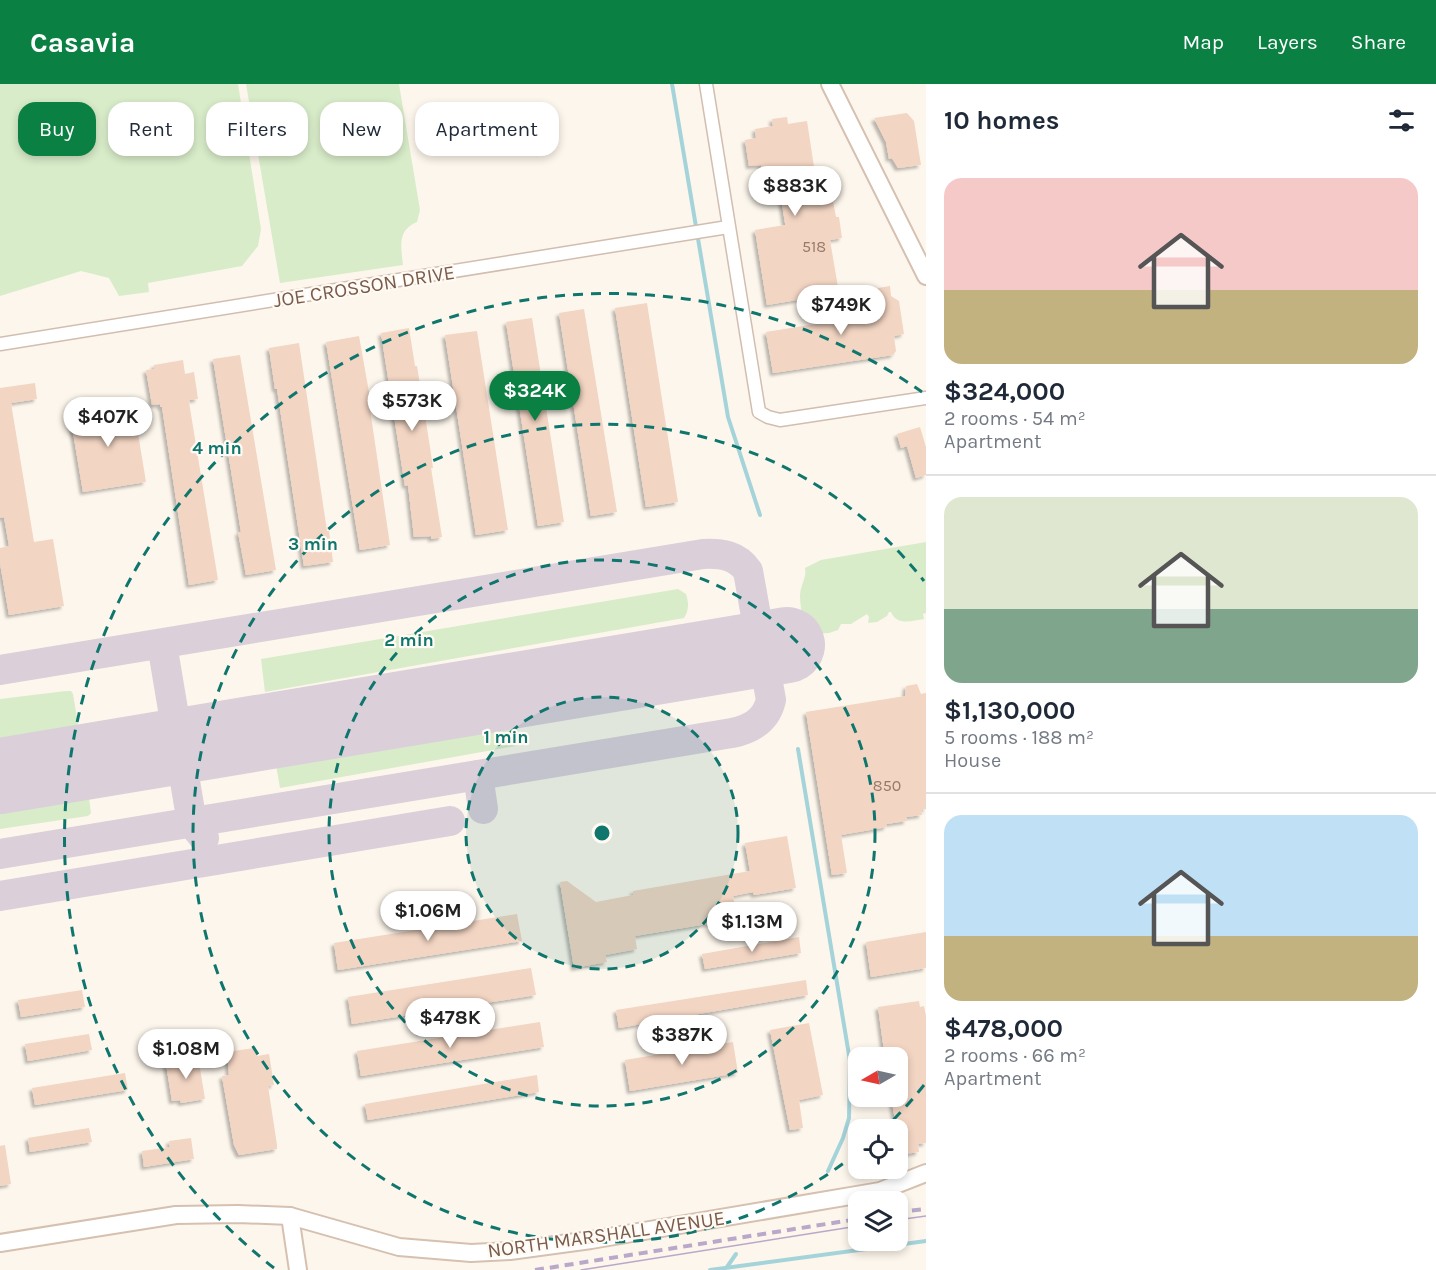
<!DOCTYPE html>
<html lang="en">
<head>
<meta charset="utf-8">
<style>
	:root { --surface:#fff; --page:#f2f2f3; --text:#1f2937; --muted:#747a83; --line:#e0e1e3; --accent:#0b8043 }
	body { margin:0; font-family:Karla,sans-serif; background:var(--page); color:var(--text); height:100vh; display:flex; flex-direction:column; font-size:22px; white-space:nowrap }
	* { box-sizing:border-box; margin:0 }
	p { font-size:20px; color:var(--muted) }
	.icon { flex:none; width:33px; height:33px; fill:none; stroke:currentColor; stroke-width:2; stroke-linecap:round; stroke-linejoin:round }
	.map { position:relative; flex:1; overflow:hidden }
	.sheet { display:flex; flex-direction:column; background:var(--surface); width:510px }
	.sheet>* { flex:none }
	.hud { position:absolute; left:18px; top:18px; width:570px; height:54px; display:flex; gap:12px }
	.needle { width:39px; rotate:261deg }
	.controls { position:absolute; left:848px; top:963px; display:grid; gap:12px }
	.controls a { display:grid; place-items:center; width:60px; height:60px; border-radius:12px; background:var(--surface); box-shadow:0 3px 9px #0003; font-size:30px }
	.price { position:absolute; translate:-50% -51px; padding:0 14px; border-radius:21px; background:#fff; color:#222; font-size:20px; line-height:39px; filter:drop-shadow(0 2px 3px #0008) }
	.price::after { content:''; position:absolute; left:50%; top:36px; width:18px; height:14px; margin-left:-9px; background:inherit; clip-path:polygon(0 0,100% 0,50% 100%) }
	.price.selected { background:var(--accent); color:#fff }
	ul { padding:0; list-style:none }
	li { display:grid; align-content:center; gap:12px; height:318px; padding:0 18px }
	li+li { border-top:2px solid var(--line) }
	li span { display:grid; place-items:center; height:186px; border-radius:18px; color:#555 }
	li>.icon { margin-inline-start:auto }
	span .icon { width:108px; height:108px; fill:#fffc; stroke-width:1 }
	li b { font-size:26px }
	h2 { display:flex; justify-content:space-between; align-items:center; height:72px; padding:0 18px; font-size:26px }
	.pill { padding:0 21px; border-radius:18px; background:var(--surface); box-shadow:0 3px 9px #0003; font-size:21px; line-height:54px }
	.pill.selected { background:var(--accent); color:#fff }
	header { display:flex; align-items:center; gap:36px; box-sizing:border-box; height:84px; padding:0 30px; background:var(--accent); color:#fff }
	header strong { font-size:28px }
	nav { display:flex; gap:33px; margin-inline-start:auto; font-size:21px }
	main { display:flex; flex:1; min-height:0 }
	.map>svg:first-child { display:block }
</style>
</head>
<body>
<header>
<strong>Casavia</strong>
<nav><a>Map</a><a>Layers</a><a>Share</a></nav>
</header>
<main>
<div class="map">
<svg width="926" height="1186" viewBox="0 0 926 1186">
	<defs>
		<filter id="shadow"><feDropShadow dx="-3" dy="3" stdDeviation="1.5" flood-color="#0004"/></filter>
	</defs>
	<rect width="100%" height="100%" fill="#fdf6ec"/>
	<g fill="#d8ecc9">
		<polygon points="0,0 238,0 261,145 258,162 242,182 148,199 149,208 119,212 109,194 81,187 0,212"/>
		<path d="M 246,0 L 399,0 L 420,126 L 417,138 C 397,146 401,163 403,181 L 280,199 Z"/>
		<path d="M 926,458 L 926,529 L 923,530 L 924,535 C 911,537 897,542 891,528 L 889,528 L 887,532 L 877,538 L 868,539 L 869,533 L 867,530 L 851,540 L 841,540 L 838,546 L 829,549 L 806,550 C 804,538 800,524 800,512 C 800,501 807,494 805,484 L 821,476 Z"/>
		<path d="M 678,505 L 686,510 C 689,519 689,526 684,534 L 265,608 L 261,575 Z"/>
		<polygon points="66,607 71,607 73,610 78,640 76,642 0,654 0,615"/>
		<polygon points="506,644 517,645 520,649 520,658 515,662 280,704 276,681"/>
		<polygon points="89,714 91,729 88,732 0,745 0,729"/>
	</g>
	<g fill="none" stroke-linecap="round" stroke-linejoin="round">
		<g stroke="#a5d3da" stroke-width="4">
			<polyline points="672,0 728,333 760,431"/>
			<polyline points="798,665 850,977 849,1034 843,1054 828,1087"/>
			<polyline points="727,1183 736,1170"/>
			<polyline points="710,1186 926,1157"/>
		</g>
		<g stroke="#dbcfda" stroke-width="30">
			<polyline points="162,560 192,739 204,754"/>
			<path d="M 0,586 L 703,470 C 721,469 737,471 748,487 L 771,616 C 766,637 751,645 732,649 L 0,770"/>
			<polyline points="478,691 483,725"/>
			<polyline points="0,812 450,737"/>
		</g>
		<polyline stroke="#dbcfda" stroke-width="76" points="0,692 787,561"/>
	</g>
	<g fill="#f3d5c3" filter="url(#shadow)">
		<polygon points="907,29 914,37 921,81 898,84 892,74 889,75 886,58 874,34"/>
		<polygon points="787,33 788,40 807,37 818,109 831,107 836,133 839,133 842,154 830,156 839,209 767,221 755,146 785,141 785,139 778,94 763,97 761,81 749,82 745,56 756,54 755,45 773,42 772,35"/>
		<polygon points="890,202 891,212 899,217 904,250 894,252 896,267 893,271 773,289 766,248 859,233 855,208"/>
		<polygon points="647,219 678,418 646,423 615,224"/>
		<polygon points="584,225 617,428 591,432 559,229"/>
		<polygon points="532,234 564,438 538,442 506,238"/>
		<polygon points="409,244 415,282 417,282 430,363 433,384 431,384 442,453 431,455 431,452 414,453 408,401 405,402 381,249"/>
		<polygon points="477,247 508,446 476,451 445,251"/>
		<polygon points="359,252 372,325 370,325 390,461 360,466 326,258"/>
		<polygon points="299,259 327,447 329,447 333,478 304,482 277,305 275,305 269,264"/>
		<polygon points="240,271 276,486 246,491 238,448 241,448 213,275"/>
		<polygon points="183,276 185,290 194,288 198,315 190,316 189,318 218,496 189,501 162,323 160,323 160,320 152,321 146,286 154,285 154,281"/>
		<polygon points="35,299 37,315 11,319 34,458 53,455 64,522 9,531 0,479 0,464 9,462 4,433 0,434 0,304"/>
		<polygon points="136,320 138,336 136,337 146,398 83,408 70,330"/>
		<polygon points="920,343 926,363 926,391 916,394 907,362 901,364 897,350"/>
		<polygon points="917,600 921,610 926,609 926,725 921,726 922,731 906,733 907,737 886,740 887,743 841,751 847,789 832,791 806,628 905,612 906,602"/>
		<polygon points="787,752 796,804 754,811 753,808 733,812 737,835 635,852 637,865 605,871 607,878 574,884 560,798 567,797 596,818 633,811 633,807 750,787 745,759"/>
		<polygon points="517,830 522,857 338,886 334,859"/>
		<polygon points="926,848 926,884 871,893 866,858"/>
		<polygon points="799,853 801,869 705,885 702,870"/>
		<polygon points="531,884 536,911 352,940 348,913"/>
		<polygon points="806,896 808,911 619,944 616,926"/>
		<polygon points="82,906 85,923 21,933 18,916"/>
		<polygon points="919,917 920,923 924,922 926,932 926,1059 918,1060 919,1068 897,1071 897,1036 895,1036 891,1012 897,1012 897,974 885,974 878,923"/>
		<polygon points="540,938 544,963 361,992 357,967"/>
		<polygon points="809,939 823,1011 799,1016 803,1044 790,1046 770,946"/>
		<polygon points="89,950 92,966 28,977 25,960"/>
		<polygon points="733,958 738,989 630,1007 625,976"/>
		<polygon points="254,964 257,972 269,970 274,1001 268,1002 277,1061 277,1065 239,1071 234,1061 222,992 229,991 227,968"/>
		<polygon points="198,972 205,1015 181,1019 180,1016 172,1017 166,980 175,979 174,976"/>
		<polygon points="125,989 128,1006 35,1021 32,1004"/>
		<polygon points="537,991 539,1008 368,1036 365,1020"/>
		<polygon points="89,1044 92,1058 30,1068 28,1054"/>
		<polygon points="191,1054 194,1075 144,1083 142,1067 170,1063 169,1057"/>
		<polygon points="5,1061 11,1100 0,1102 0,1062"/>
	</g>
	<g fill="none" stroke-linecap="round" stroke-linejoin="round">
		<defs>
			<g id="street">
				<polyline points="706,0 759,328 768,333 780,336 926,314"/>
				<polyline points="0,260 728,143"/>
			</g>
			<g id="secondary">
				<polyline points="830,0 926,192"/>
				<polyline points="290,1132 298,1186"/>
				<polyline points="0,1159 176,1131 238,1130 290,1132 399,1163 471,1169 510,1167 591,1156 880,1107 926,1089"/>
			</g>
		</defs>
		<use href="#street" stroke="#d1beb0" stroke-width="15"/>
		<use href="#secondary" stroke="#d6c0b0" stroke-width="20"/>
		<use href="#street" stroke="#fff" stroke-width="12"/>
		<use href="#secondary" stroke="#fff" stroke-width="16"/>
		<g stroke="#b9a8c9" stroke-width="1.5">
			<polyline points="897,1136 926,1132"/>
			<polyline points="581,1186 858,1142"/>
		</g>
		<g stroke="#b9a8c9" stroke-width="4" stroke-dasharray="9 6" stroke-linecap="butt">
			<polyline points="897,1128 926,1125"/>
			<polyline points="535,1186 858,1135"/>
		</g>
	</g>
	<circle cx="602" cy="749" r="136" fill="#0f766e" fill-opacity=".12"/>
	<g fill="none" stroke="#0f766e" stroke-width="3" stroke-dasharray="10 8">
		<circle cx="602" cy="749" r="136"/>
		<circle cx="602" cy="749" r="273"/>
		<path d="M924 1001A409 409 0 0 1 886 1043M857 1069A409 409 0 1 1 924 497"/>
		<path d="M274 1184A545 545 0 0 1 922 308"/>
	</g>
	<g text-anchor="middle" stroke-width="4.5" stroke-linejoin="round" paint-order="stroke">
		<g font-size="16" fill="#987a6a">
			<text x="814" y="168">518</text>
			<text x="887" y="707">850</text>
		</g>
		<g font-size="20" fill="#7a5c4d" stroke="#fffaf3">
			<text transform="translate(364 202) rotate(-9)" y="7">JOE CROSSON DRIVE</text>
			<text transform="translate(606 1150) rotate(-8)" y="7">NORTH MARSHALL AVENUE</text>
		</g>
	</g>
	<circle cx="602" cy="749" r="9" fill="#0f766e" stroke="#fffaf3" stroke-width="3"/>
	<g font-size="18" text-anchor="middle" font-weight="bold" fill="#0f766e" stroke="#fffaf3" stroke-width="4.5" stroke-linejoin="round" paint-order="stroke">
		<text x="217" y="370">4 min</text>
		<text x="313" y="466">3 min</text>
		<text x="409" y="562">2 min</text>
		<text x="506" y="659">1 min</text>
	</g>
</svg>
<div class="controls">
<a><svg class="needle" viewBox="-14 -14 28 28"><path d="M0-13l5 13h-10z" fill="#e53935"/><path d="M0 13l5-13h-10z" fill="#747a83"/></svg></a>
<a><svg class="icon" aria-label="locate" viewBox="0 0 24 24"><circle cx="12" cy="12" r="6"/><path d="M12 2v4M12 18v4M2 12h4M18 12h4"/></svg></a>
<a><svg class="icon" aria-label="layers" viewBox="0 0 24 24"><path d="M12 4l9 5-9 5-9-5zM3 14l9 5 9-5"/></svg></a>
</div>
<b class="price" style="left:795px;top:133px">$883K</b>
<b class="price" style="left:841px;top:252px">$749K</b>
<b class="price selected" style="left:535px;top:338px">$324K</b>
<b class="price" style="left:412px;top:348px">$573K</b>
<b class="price" style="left:108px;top:364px">$407K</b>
<b class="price" style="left:428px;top:858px">$1.06M</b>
<b class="price" style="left:752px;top:869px">$1.13M</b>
<b class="price" style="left:450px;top:965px">$478K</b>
<b class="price" style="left:682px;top:982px">$387K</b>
<b class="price" style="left:186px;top:996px">$1.08M</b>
<div class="hud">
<a class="pill selected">Buy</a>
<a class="pill">Rent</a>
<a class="pill">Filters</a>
<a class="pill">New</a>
<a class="pill">Apartment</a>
</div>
</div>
<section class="sheet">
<h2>10 homes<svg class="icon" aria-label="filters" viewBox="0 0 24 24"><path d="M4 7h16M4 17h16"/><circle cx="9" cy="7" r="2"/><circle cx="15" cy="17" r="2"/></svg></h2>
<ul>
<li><span style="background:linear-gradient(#f6c9c9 60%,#c2b280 0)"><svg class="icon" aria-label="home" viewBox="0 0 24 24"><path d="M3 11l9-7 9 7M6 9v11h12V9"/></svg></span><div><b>$324,000</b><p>2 rooms · 54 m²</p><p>Apartment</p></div></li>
<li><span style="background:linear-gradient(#dfe7d0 60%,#7fa58c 0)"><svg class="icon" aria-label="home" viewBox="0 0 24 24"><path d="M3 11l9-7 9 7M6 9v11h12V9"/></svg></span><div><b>$1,130,000</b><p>5 rooms · 188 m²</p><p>House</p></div></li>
<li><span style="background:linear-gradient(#bfe0f5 65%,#c2b280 0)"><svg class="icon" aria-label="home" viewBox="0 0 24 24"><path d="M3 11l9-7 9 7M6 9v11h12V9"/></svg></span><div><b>$478,000</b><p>2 rooms · 66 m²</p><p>Apartment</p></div></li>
</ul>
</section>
</main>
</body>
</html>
